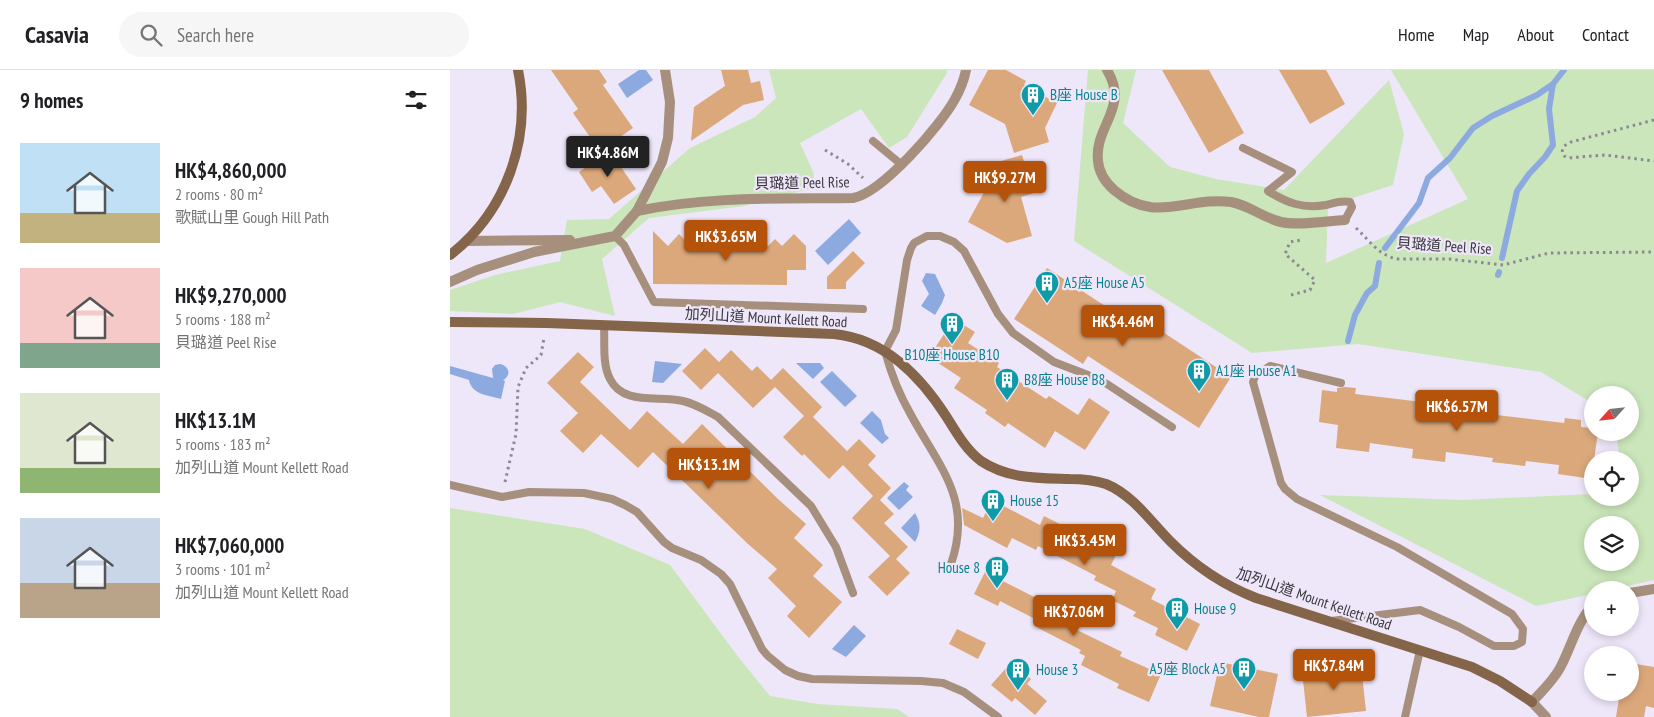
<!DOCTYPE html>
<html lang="en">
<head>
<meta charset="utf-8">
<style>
	:root { --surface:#fff; --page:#f6f6f6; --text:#202124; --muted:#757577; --line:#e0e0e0; --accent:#b45309 }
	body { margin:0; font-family:"PT Sans Narrow","Noto Sans TC",sans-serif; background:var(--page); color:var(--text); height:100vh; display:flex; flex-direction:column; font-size:19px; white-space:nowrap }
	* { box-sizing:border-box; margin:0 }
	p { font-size:16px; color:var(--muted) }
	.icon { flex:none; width:28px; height:28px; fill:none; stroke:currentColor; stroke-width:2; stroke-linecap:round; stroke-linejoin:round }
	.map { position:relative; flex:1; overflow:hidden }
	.panel { display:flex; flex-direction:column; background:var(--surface); width:450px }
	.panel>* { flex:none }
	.needle { width:32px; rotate:243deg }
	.fabs { position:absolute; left:1134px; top:316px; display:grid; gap:10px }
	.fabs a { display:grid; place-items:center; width:55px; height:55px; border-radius:50%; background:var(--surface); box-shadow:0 2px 8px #0003; font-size:25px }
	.price { position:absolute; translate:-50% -42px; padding:0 11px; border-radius:5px; background:var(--accent); color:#fff; font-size:16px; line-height:32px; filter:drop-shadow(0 1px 2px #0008) }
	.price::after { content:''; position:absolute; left:50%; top:30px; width:15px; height:11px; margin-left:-8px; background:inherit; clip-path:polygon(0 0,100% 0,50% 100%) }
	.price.selected { background:#222; color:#fff }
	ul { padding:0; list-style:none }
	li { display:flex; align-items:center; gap:15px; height:125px; padding:0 20px }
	li span { display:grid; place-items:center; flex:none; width:140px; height:100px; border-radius:0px; color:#555 }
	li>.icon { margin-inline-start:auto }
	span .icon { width:60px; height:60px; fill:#fffc; stroke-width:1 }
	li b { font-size:21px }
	h2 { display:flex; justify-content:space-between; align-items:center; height:60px; padding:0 20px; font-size:21px }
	header { display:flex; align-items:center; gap:30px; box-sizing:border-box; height:70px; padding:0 25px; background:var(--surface); border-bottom:1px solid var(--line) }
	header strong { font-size:24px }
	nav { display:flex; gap:28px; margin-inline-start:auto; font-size:18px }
	.search { width:350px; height:45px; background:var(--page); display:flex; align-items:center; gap:12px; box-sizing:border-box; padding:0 18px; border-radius:28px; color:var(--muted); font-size:19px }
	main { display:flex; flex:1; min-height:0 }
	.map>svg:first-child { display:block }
</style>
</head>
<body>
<header>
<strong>Casavia</strong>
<div class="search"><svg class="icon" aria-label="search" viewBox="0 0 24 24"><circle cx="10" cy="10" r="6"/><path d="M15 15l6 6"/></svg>Search here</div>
<nav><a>Home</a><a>Map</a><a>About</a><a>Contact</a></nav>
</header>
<main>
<section class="panel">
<h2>9 homes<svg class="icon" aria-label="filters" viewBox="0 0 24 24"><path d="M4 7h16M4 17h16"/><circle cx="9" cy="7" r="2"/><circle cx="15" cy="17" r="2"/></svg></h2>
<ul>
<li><span style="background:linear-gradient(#bfe0f5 70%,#c2b280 0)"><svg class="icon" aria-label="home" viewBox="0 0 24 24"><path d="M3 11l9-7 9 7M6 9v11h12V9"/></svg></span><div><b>HK$4,860,000</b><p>2 rooms · 80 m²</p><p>歌賦山里 Gough Hill Path</p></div></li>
<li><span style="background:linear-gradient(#f6c9c9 75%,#7fa58c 0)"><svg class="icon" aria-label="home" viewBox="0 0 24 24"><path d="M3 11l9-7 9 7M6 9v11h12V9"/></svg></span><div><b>HK$9,270,000</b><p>5 rooms · 188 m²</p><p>貝璐道 Peel Rise</p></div></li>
<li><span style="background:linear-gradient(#dfe7d0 75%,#8fb573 0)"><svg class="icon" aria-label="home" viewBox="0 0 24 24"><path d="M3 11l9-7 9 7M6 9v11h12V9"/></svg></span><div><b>HK$13.1M</b><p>5 rooms · 183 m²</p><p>加列山道 Mount Kellett Road</p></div></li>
<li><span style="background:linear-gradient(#c9d6e8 65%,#b9a48a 0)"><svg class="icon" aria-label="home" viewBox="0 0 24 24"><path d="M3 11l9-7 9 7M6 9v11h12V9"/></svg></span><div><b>HK$7,060,000</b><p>3 rooms · 101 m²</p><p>加列山道 Mount Kellett Road</p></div></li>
</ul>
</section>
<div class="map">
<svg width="1204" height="647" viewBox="0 0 1204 647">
	<rect width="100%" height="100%" fill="#eee6f9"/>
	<g fill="#cae6ba" fill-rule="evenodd">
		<polygon points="319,0 497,0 497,3 457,67 439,78 411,39 350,73 364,104 363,118 294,136 199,148 152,189 165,246 110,232 63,244 0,241 0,220 45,205 110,191 117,150 159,149 240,78 305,47 326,28"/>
		<path d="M 638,0 L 686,0 L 673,53 L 720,97 L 766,109 L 834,120 L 939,10 L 954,64 L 943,115 L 878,136 L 876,193 L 1018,129 L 941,0 L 1204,0 L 1204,510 L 1159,520 L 1142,520 L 1142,524 L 1086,536 L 870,425 L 1013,430 L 1142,424 L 1142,428 L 1180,428 L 1180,390 L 1170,390 L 1166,363 L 1180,362 L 1180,325 L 1142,325 L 1142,333 L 1091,302 L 908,274 L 802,283 L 624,171 ZM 1142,455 L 1180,455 L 1180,492 L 1142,492 Z"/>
		<polygon points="0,438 135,459 220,495 289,588 320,626 367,634 447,639 459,647 0,647"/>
	</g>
	<g fill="#8caadf">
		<polygon points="189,0 196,0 203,10 177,28 168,14"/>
		<polygon points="399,149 411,163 378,195 365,181"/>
		<polygon points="476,203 485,204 495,225 492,233 485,245 471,236 479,224 472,211"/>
		<polygon points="205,291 232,294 213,313 202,312"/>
		<polygon points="346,293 370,293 374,298 363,309"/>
		<path d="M 50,294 C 59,296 62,305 53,310 L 55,311 L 51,329 C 38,325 22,325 19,310 L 0,304 L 0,296 L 43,308 L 42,299 L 45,295 Z"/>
		<polygon points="382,301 407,326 395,337 370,312"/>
		<polygon points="422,341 431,350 435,364 439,368 432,374 410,353"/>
		<polygon points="454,412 459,416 456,420 463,427 449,440 437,428"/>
		<path d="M 465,443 C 471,453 471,461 465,472 L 451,458 Z"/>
		<polygon points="404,555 416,566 396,587 382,579"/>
	</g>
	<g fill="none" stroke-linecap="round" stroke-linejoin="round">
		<g stroke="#8caadf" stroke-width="6">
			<polyline points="935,178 969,133 978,108 1000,88 1023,58 1042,46 1087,25 1103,14 1114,0"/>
			<polyline points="1052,188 1067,121 1079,104 1095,87 1103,75 1099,39 1103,14"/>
			<polyline points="1048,205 1049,202"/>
			<polyline points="898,271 905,245 917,223 925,216 929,193"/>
		</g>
	</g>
	<g fill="#dba87b">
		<polygon points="101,0 149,0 157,12 153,15 183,58 150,81 123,43 128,39"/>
		<polygon points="271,0 298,0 301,13 310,11 314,30 293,35 241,71 244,37 275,16"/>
		<polygon points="538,0 556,0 576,11 574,15 607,33 595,58 599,72 564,83 555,54 519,35"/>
		<polygon points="712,0 759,0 794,63 759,83"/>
		<polygon points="829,0 876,0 895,34 860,54"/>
		<polygon points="160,81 186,119 164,134 151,116 142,122 129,102"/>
		<polygon points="572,85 584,123 571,127 582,166 557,173 518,152 551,91"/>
		<polygon points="203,161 218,176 229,164 241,176 249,169 256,176 267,164 280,176 287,169 294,176 306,164 318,176 325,169 332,176 344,164 356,176 356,200 337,200 337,215 203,214"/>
		<polygon points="403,181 415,193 396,212 396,219 377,219 377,207"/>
		<polygon points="597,198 672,247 678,239 781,307 749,358 638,286 633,294 564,249"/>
		<polygon points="504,249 525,262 518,273 549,293 547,297 596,329 599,326 628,345 639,328 660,342 635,380 605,361 595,378 558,353 555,357 535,343 537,340 504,318 511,308 479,287"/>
		<polygon points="255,278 269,292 281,280 302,301 307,296 321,310 333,298 372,337 363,347 397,381 409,369 426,386 418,395 441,418 430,430 444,444 434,453 458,477 446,489 460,503 437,526 418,507 440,486 402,448 423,426 393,395 379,409 354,384 352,386 333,367 354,346 325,317 303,338 268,303 251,320 232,301"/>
		<polygon points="128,282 144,297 130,312 180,360 197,341 233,374 252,354 328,429 356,454 344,468 373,495 363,506 392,532 359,568 337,546 346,536 318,508 327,499 298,474 203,382 188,398 151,364 133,383 110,361 128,343 97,313"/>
		<polygon points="895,317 906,318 905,324 989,334 989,329 1008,331 1007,337 1022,338 1021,342 1114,353 1115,348 1131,350 1131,357 1142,358 1142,362 1148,362 1144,390 1142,390 1142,409 1108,404 1109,395 1076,391 1075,396 1042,392 1043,388 996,382 995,392 962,388 963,379 920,373 919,382 886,378 888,355 869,352 872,320 887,322 887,318"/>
		<polygon points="542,430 590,455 594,446 667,483 661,495 706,519 701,529 750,554 737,581 705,565 708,558 683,546 686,542 662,530 666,521 644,510 646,506 588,476 586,480 562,468 557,478 514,455 512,438 533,448"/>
		<polygon points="535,502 594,532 595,529 629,546 623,558 672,582 670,586 711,604 699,632 667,618 669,614 631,595 635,586 629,583 631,580 588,558 591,552 550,531 548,536 524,524"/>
		<polygon points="507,559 536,573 528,589 499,574"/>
		<polygon points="770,592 828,604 819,647 809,647 760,636"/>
		<polygon points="1180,593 1204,597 1204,638 1196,636 1194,647 1166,647 1170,622 1180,622"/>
		<polygon points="911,595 916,641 857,647 852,601"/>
		<polygon points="557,597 566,604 569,599 581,609 577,614 597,631 585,645 565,628 562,632 541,615"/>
	</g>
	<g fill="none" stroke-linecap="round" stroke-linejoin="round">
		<g stroke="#8e8895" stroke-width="3" stroke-dasharray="2.5 4" stroke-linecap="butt">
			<path d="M 1204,50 L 1121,72 L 1114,76 C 1111,81 1112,86 1118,88 L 1155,85 L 1204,91"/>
			<polyline points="375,80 398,94 413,108"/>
			<path d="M 906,158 C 920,171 929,186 948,189 L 999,189 L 1053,195 L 1099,183 L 1204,182"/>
			<polyline points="841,225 860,220 865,210 835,184 840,172 851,170"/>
			<polyline points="55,412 66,364 68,317 76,298 91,285 94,268"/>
		</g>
		<g stroke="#a6907d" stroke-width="8">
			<polyline points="423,71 452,95"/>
			<path d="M 793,78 L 842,102 L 818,121 C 837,133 853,139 876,135 C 884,133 891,130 900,132 L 902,137 L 895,150"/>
			<polyline points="165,166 174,175 204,232 413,239"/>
			<path d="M 154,255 C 155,272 152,294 160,309 C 173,336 209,325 233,331 C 246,334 257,341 268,347 L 361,436 L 386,477 L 403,523"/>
			<polyline points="0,415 52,427 79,422 134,423 162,429 175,435 187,442 214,472 222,478 251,490 271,504 280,514 312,579 318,586 335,600 348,606 362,609 471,611 493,613 514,622 548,647"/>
			<path d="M 501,494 C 523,430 490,398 461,345 C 449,324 441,304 435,281 L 446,260 L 457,190 L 461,178 L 464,173 L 477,166 L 490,166 L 504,172 L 514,181 L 548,244 L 563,263 L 604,292 L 638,305 L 657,314 L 722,357"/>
			<polyline points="881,551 970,540 1009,557 1044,576 1064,576 1072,572 1073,559 1062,544 947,477 847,429 835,419 831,413 803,312 805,306 820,296 891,313"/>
			<polyline points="955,647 970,580"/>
		</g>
		<g stroke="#a6907d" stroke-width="10">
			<path d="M 657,0 C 680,38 644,56 648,91 C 649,103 655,112 664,120 C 705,155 737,126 781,132 C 799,135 813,148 831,152 C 849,156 876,151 895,150"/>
			<path d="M 187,141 C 258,126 331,129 403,128 C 432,123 491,55 505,29 C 510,20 514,10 516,0"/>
			<polyline points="17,171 120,170"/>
			<polyline points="0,212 27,200 84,182 165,166 187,141 212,92 218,68 220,32 215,0"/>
			<polyline points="1180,523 1204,519"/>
			<path d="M 1096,647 L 1082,632 C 1092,621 1103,611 1110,598 C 1121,578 1126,554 1142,536"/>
		</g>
		<g stroke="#846549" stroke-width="10">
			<path d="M 0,185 C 56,142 82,69 68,0"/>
			<path d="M 0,252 L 97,253 L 384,264 C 435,269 470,306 496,346 C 506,362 516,380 531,391 C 558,409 588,408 619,409 C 631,409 644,410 656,414 C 683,425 701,452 721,472 C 746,497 773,515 806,528 L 1022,597 L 1050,611 L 1082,632"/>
		</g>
	</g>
	<defs>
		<symbol id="building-pin" viewBox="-11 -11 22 30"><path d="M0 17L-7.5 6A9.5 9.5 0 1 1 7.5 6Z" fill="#0f9aa8" stroke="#eee6f9"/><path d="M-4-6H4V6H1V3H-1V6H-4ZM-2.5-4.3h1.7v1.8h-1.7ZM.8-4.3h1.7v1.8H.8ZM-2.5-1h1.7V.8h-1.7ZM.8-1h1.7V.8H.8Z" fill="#fff"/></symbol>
	</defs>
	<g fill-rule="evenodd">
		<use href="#building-pin" x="569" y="11" width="28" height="38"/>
		<use href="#building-pin" x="583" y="199" width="28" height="38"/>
		<use href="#building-pin" x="488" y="240" width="28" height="38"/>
		<use href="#building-pin" x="735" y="287" width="28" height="38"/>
		<use href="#building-pin" x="543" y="296" width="28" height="38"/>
		<use href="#building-pin" x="529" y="417" width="28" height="38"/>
		<use href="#building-pin" x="533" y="484" width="28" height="38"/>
		<use href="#building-pin" x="713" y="525" width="28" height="38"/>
		<use href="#building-pin" x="780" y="585" width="28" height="38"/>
		<use href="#building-pin" x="554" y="586" width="28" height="38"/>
	</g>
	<g text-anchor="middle" stroke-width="4.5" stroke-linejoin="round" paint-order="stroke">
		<g font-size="15" fill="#0d838f" stroke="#eee6f9" text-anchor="start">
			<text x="600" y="30">B座 House B</text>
			<text x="614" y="218">A5座 House A5</text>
			<text x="502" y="290" text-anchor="middle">B10座 House B10</text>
			<text x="766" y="306">A1座 House A1</text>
			<text x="574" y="315">B8座 House B8</text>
			<text x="560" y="436">House 15</text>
			<text x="530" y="503" text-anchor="end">House 8</text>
			<text x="744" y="544">House 9</text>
			<text x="776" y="604" text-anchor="end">A5座 Block A5</text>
			<text x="586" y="605">House 3</text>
		</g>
		<g font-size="15" fill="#3b373f" stroke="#eee6f9">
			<text transform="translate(352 113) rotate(-1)" y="5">貝璐道 Peel Rise</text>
			<text transform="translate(994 176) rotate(4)" y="5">貝璐道 Peel Rise</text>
			<text transform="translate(316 248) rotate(3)" y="5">加列山道 Mount Kellett Road</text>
			<text transform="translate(864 529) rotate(19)" y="5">加列山道 Mount Kellett Road</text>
		</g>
	</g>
</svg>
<div class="fabs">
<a><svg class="needle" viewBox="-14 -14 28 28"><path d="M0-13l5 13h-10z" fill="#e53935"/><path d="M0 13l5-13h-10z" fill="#757577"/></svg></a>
<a><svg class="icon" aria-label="locate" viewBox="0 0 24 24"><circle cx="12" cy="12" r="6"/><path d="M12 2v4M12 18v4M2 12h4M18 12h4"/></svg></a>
<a><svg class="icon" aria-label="layers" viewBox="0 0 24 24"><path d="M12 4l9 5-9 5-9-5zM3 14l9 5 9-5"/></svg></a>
<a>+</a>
<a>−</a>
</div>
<b class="price selected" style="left:158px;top:108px">HK$4.86M</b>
<b class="price" style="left:555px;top:133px">HK$9.27M</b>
<b class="price" style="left:276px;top:192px">HK$3.65M</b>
<b class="price" style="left:673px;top:277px">HK$4.46M</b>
<b class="price" style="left:1007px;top:362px">HK$6.57M</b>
<b class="price" style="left:259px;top:420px">HK$13.1M</b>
<b class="price" style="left:635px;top:496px">HK$3.45M</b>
<b class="price" style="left:624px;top:567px">HK$7.06M</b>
<b class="price" style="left:884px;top:621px">HK$7.84M</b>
</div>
</main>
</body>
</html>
